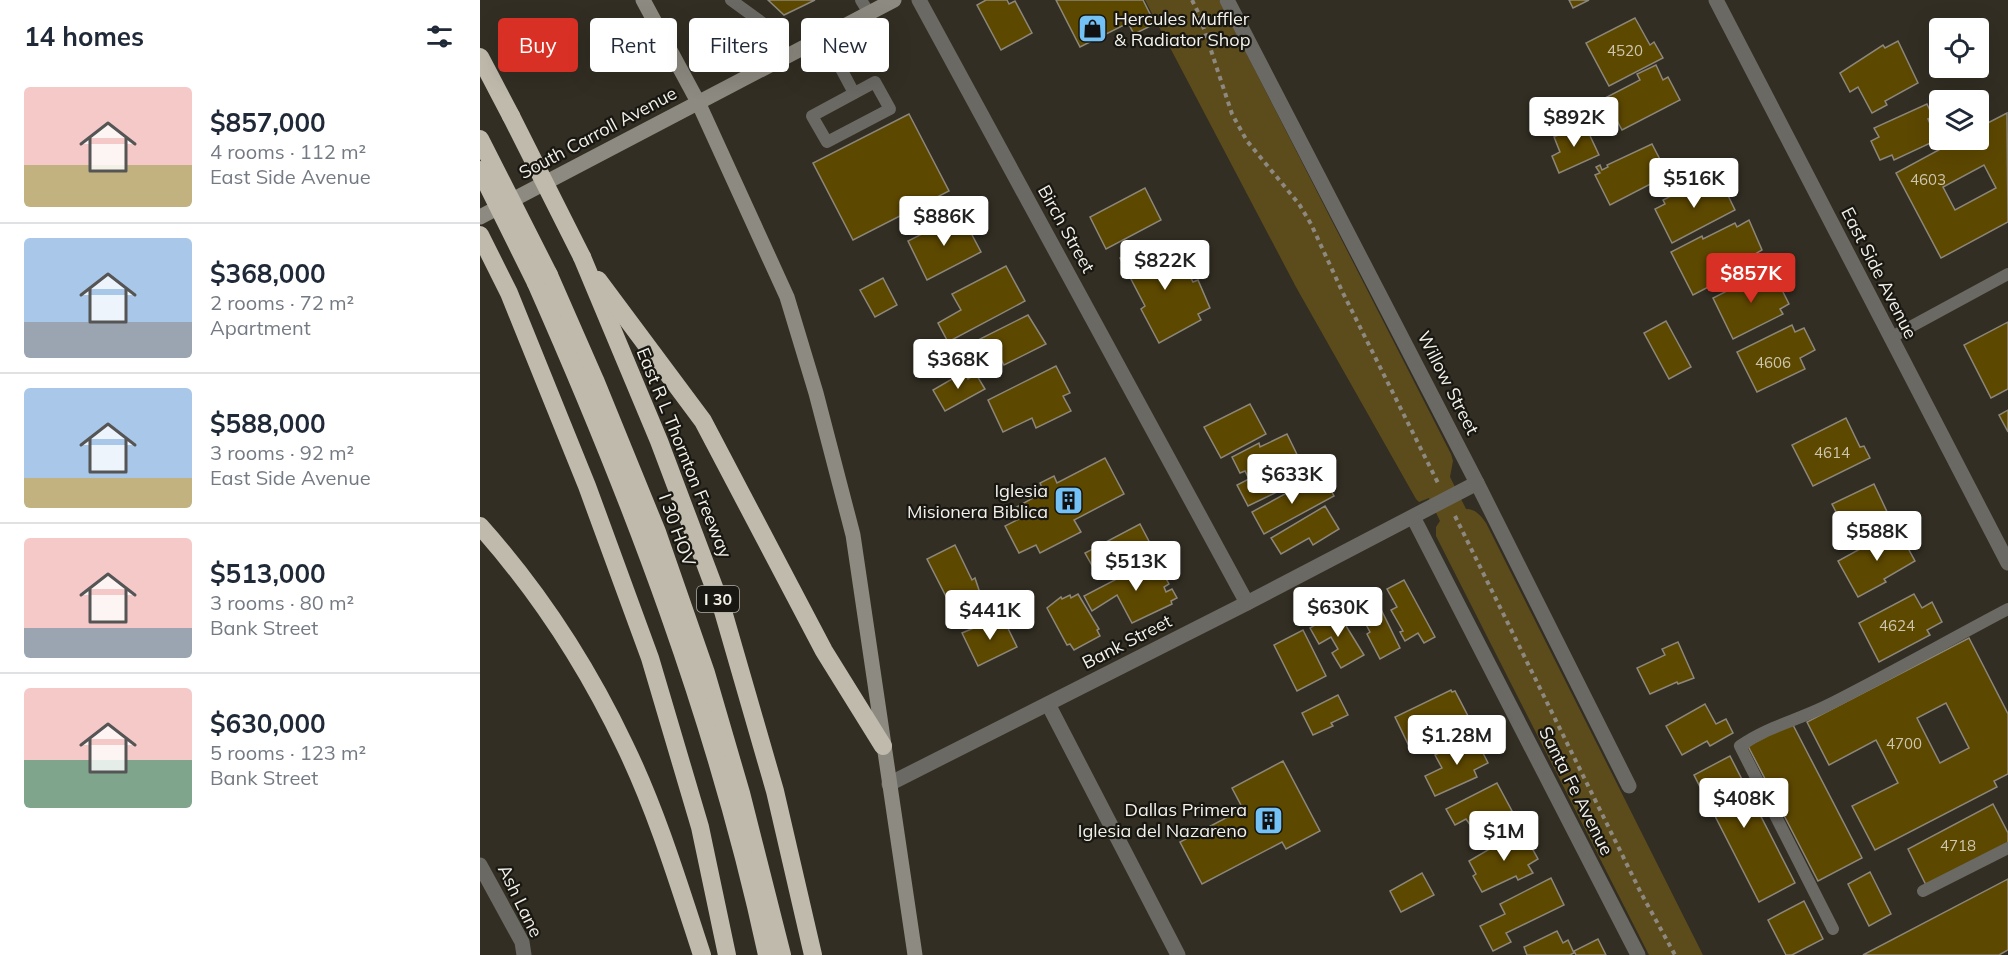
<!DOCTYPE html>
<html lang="en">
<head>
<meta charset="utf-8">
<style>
	:root { --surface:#fff; --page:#f2f2f3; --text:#1f2937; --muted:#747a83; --line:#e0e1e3; --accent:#d93025 }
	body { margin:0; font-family:Mulish,sans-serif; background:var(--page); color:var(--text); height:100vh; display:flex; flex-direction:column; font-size:22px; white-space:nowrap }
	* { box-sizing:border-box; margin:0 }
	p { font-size:20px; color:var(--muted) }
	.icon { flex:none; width:33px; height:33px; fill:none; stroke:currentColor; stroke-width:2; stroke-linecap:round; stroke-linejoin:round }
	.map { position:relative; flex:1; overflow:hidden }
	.drawer { display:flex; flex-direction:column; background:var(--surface); width:480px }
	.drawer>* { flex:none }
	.guide { position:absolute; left:18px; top:18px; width:570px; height:54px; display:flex; gap:12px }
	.tools { position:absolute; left:1449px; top:18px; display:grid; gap:12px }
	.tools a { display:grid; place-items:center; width:60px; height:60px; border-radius:6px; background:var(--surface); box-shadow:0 6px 24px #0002; font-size:30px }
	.price { position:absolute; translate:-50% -51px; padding:0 14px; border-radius:6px; background:#fff; color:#222; font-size:20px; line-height:39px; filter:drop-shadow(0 2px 3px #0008) }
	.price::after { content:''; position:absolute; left:50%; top:36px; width:18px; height:14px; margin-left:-9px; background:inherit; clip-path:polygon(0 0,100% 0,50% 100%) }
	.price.on { background:var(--accent); color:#fff }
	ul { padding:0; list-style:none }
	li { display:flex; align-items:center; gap:18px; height:150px; padding:0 24px }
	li+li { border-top:2px solid var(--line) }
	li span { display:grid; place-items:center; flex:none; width:168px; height:120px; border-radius:6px; color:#555 }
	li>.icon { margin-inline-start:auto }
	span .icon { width:72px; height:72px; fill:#fffc; stroke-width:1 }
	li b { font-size:26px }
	h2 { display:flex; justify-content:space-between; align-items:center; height:72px; padding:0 24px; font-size:26px }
	.tag { padding:0 21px; border-radius:6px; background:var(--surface); box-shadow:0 6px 24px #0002; font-size:21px; line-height:54px }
	.tag.on { background:var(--accent); color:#fff }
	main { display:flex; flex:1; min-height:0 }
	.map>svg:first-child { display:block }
</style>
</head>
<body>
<main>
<section class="drawer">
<h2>14 homes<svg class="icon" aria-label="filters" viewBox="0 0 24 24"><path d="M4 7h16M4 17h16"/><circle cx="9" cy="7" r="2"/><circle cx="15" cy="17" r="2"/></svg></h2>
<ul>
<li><span style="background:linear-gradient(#f6c9c9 65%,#c2b280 0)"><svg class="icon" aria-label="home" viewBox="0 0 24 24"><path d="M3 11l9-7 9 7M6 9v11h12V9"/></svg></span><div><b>$857,000</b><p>4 rooms · 112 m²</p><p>East Side Avenue</p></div></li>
<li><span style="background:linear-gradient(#a9c7e8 70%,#9aa5b1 0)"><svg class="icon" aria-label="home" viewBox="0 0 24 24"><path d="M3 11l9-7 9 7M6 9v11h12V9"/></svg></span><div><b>$368,000</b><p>2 rooms · 72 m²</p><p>Apartment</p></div></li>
<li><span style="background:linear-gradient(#a9c7e8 75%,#c2b280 0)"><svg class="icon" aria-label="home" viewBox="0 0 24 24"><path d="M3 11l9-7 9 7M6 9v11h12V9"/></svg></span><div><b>$588,000</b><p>3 rooms · 92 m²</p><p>East Side Avenue</p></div></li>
<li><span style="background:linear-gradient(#f6c9c9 75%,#9aa5b1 0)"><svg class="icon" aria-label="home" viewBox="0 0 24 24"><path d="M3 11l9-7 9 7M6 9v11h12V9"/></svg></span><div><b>$513,000</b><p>3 rooms · 80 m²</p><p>Bank Street</p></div></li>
<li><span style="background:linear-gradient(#f6c9c9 60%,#7fa58c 0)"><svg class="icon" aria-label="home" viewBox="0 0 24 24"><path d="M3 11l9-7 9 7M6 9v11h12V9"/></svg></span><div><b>$630,000</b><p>5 rooms · 123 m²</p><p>Bank Street</p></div></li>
</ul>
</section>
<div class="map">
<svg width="1528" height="955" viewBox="0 0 1528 955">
	<rect width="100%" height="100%" fill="#322e23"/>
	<path fill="#5d4c1b" d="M 665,0 L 739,0 L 971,454 L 973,461 L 970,477 L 986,509 C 996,509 1001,516 1006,523 L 1223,955 L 1169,955 L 956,536 L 956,527 L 960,521 L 949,498 L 939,502 L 936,499 L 816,287 Z"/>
	<g fill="#5d4800" stroke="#8c877a" stroke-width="1.5" fill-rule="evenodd">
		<polygon points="288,0 335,0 304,15"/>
		<polygon points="506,0 527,0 529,4 535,1 552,33 521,50 497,5"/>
		<polygon points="576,0 663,0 675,24 654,34 648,23 600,47"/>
		<polygon points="1089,0 1109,0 1093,8"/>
		<polygon points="1155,18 1170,45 1174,42 1183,58 1129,86 1106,43"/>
		<polygon points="1418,41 1438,83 1405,101 1407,105 1392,113 1378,87 1370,92 1360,73 1403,45 1405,48"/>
		<polygon points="1176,65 1183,80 1188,77 1200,100 1142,130 1125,98 1160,80 1157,74"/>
		<polygon points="1447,104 1453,117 1448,119 1457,140 1414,160 1412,155 1400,160 1391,141 1399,137 1394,128"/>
		<path d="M 1527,113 L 1528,222 L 1461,258 L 1416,173 L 1477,140 L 1498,140 L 1498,128 ZM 1504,165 L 1516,188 L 1475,210 L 1463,187 Z"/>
		<polygon points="429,114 469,191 373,240 333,163"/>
		<polygon points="1104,123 1119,155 1079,173 1072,156 1080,152 1074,137"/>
		<polygon points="1172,144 1188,175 1130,205 1115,175 1120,173 1116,167 1120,165 1122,170 1128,167 1127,165"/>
		<polygon points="1239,177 1255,210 1192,243 1175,209 1185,204 1183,200 1211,186 1213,190"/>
		<polygon points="665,188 681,220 626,249 610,217"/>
		<polygon points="481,214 501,252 447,280 428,241"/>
		<polygon points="1269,220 1282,250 1275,254 1276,257 1240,276 1242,280 1213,295 1191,252 1222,236 1223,239 1255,223 1257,227"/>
		<polygon points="670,243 678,257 695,247 713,282 718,280 730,308 718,314 721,320 679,343 661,309 665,306 640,258"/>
		<polygon points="526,266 545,301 468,342 458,323 481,310 472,294"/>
		<polygon points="1282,273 1285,280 1295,276 1309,304 1300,309 1303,314 1253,339 1233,298"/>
		<polygon points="403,278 417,305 395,317 380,290"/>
		<polygon points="548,315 566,344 524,365 517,351 500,360 492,343"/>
		<polygon points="1186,321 1211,367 1189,379 1164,333"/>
		<polygon points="1528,322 1528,389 1511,398 1484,345"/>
		<polygon points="1312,325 1315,332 1324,328 1335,350 1320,358 1325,369 1277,392 1257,352"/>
		<polygon points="576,366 590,393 583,396 591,411 556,428 552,418 523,432 508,400"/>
		<polygon points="484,372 488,379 496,374 505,389 465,411 453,390"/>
		<polygon points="770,404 786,434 741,458 724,427"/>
		<polygon points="1528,410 1528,432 1519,415"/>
		<polygon points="1366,418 1380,447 1384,446 1390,458 1333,486 1312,445"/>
		<polygon points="807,434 828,477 768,506 757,485 769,479 765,471 760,473 752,457 779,443 780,447"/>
		<polygon points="625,458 644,494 594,520 601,532 560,553 556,545 539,553 525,526 541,518 535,508 564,492 560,483 574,476 577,483"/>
		<polygon points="834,478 838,485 846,481 854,496 784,534 772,512"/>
		<polygon points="1394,484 1409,516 1375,532 1373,526 1365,530 1352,504"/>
		<polygon points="845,506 859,529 833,545 829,538 801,554 791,538"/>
		<polygon points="660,524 672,547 637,568 636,566 618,576 605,553"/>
		<polygon points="1409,533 1415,543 1431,533 1438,545 1429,550 1435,561 1404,579 1406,582 1378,597 1358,561"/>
		<polygon points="475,545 492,580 495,578 501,596 473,610 447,559"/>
		<polygon points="675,559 689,584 684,587 686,592 692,589 697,598 691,601 692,604 652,623 637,595 612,611 604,596"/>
		<polygon points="924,580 955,637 944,643 938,633 925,641 920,632 923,631 911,610 917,607 907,589"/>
		<polygon points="891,589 920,648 900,659 887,634 890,632 875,604 878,603 874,597"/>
		<polygon points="598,594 619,629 617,630 620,636 594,650 590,644 587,645 567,608 581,597 582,599 590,595 591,598"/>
		<polygon points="1434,594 1442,608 1452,602 1462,622 1447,630 1450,635 1399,662 1379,623"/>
		<polygon points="855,608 884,655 861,668 852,653 858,649 851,637 839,644 830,628 842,621 840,616"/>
		<polygon points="522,616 537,647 498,666 482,633"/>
		<polygon points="823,630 846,676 817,691 794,645"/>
		<path d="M 1489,638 L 1528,714 L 1528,774 L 1514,781 L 1517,787 L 1395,850 L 1372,806 L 1418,783 L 1396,740 L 1349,765 L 1327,722 ZM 1466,703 L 1489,748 L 1460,763 L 1437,718 Z"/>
		<polygon points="1198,642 1214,678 1198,684 1197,682 1170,694 1157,668 1185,655 1182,649"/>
		<polygon points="971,690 972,692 975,691 988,716 928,744 915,717"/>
		<polygon points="858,695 868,715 851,723 853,726 833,735 822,713"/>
		<polygon points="1225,704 1236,724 1246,719 1253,733 1230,746 1227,741 1202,755 1186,726"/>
		<polygon points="1312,723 1382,858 1338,881 1268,746"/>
		<polygon points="994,735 1008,763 994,770 997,777 955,796 945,776 962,768 955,755"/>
		<polygon points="1250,756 1315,883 1279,902 1214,775"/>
		<polygon points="803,761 840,831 806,849 802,842 722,884 700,842 763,809 752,788"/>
		<polygon points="1017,783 1032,811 1008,823 1012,831 999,837 986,819 975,825 966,809"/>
		<polygon points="1513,804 1528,833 1528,843 1446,885 1428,849"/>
		<polygon points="1042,830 1058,859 1048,865 1053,873 1038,880 1036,876 1002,892 993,876 996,874 989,861"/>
		<polygon points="1390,872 1411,914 1389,926 1368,884"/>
		<polygon points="942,873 954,895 921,912 910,891"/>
		<polygon points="1071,878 1084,905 1026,933 1031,942 1013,951 1000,926 1025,914 1020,904"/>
		<polygon points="1528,879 1528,950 1519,955 1383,955"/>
		<polygon points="1324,901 1343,939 1312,955 1306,955 1288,920"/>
		<polygon points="1077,931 1083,943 1088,940 1094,953 1090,955 1047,955 1044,947"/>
		<polygon points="1118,939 1126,955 1096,955 1094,951"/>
	</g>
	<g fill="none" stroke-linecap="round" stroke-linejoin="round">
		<g stroke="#8d8980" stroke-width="4" stroke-dasharray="4.5 4.5" stroke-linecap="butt">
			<polyline points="712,0 719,14 752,114 767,141 819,204 831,224 862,291 958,483"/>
			<polyline points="975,516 1161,893 1195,955"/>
		</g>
		<g stroke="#6b6964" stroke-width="12">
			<polyline points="251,0 284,24 305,57"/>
			<polyline points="381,0 389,13"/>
			<polyline points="344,37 374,93"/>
			<polygon points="395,82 410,109 347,142 332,116"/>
			<polyline points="1410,338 1528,274"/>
			<polyline points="1443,891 1528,848"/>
			<path d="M 1353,929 L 1260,746 C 1287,727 1315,721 1344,707 C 1406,676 1467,641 1528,609"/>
		</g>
		<g stroke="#6b6964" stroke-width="15">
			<polyline points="439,0 767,603"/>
			<polyline points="747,0 997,483 1149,786"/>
			<polyline points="1236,0 1528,563"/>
			<polyline points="933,517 1158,955"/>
			<polyline points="568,704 698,955"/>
			<polyline points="409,784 767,603 997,483"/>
			<polyline points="0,865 42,942 44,955"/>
		</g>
		<g stroke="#8d8a81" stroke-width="15">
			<polyline points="163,0 218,102 307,297 336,393 373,535 435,955"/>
			<polyline points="0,217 414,0"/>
		</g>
		<g stroke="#bfbaac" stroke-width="18">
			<polyline points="0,57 31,116"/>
			<polyline points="0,235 29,293 107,486 170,658 220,827 247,955"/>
			<polyline points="102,257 179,441 243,611 295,791 333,955"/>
			<polyline points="69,275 115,380 177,532 226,673 261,793 302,955"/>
			<polyline points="118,280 223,421 344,651 403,746"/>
			<path d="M 56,283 C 152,500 237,722 287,955"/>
			<path d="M 0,526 C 59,592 107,666 145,746 C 177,812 199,885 222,955"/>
		</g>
		<g stroke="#bfbaac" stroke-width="18">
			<polyline points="31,116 102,257"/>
			<polyline points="0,139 69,275"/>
			<polyline points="0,170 56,283"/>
		</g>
	</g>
	<defs>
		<symbol id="shop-square" viewBox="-11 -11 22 22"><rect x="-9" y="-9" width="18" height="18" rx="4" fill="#73c1f5" stroke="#181711"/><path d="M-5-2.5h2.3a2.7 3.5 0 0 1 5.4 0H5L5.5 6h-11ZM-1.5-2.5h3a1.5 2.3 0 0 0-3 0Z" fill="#111"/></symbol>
		<symbol id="building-square" viewBox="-11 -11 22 22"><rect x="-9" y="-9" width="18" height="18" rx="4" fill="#73c1f5" stroke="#181711"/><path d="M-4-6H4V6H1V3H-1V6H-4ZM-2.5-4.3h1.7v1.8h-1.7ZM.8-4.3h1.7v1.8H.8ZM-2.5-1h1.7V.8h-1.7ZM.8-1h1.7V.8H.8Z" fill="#111"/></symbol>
	</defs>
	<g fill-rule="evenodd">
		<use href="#shop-square" x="596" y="12" width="33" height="33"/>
		<use href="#building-square" x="572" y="484" width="33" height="33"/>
		<use href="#building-square" x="772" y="804" width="33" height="33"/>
	</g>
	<g text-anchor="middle" stroke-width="4.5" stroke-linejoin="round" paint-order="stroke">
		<g font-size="15" fill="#cec7b0">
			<text x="1145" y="56">4520</text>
			<text x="1448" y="185">4603</text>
			<text x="1293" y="368">4606</text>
			<text x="1352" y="458">4614</text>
			<text x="1417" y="631">4624</text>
			<text x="1424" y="749">4700</text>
			<text x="1478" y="851">4718</text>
		</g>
		<rect fill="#181711" stroke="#b2b0a9" stroke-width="1.5" x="217" y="586" width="42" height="26" rx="4.5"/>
		<g font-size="16" font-weight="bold" fill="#f4f1ea">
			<text x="238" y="605">I 30</text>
		</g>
		<g font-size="18" fill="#f4f1ea" stroke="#181711" text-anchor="end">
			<text x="634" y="25" text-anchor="start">Hercules Muffler<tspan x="634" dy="21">&amp; Radiator Shop</tspan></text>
			<text x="568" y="497">Iglesia<tspan x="568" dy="21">Misionera Biblica</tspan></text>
			<text x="767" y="816">Dallas Primera<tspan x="767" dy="21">Iglesia del Nazareno</tspan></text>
		</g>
		<g font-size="18" fill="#f4f1ea" stroke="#181711">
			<text transform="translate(118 133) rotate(-28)" y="6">South Carroll Avenue</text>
			<text transform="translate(586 229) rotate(61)" y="6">Birch Street</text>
			<text transform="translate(1399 273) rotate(63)" y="6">East Side Avenue</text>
			<text transform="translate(968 383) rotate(63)" y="6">Willow Street</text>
			<text transform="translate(204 453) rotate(68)" y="6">East R L Thornton Freeway</text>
			<text transform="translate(197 530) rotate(70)" y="6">I 30 HOV</text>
			<text transform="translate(647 642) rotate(-27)" y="6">Bank Street</text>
			<text transform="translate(1096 791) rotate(63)" y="6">Santa Fe Avenue</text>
			<text transform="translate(40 901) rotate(64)" y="6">Ash Lane</text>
		</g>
	</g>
</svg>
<div class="tools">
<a><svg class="icon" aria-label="locate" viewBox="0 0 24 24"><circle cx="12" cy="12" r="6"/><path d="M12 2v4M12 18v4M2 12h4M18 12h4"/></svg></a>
<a><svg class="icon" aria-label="layers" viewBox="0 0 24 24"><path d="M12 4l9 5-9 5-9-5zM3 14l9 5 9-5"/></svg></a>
</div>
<b class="price" style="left:1094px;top:148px">$892K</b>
<b class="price" style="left:1214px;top:209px">$516K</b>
<b class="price" style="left:464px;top:247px">$886K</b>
<b class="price" style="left:685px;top:291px">$822K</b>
<b class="price on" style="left:1271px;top:304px">$857K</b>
<b class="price" style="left:478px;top:390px">$368K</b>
<b class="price" style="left:812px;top:505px">$633K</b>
<b class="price" style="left:1397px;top:562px">$588K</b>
<b class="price" style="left:656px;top:592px">$513K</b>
<b class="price" style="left:858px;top:638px">$630K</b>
<b class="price" style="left:510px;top:641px">$441K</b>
<b class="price" style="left:977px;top:766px">$1.28M</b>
<b class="price" style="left:1264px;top:829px">$408K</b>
<b class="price" style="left:1024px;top:862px">$1M</b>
<div class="guide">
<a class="tag on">Buy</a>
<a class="tag">Rent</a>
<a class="tag">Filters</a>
<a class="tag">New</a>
</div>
</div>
</main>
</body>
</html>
